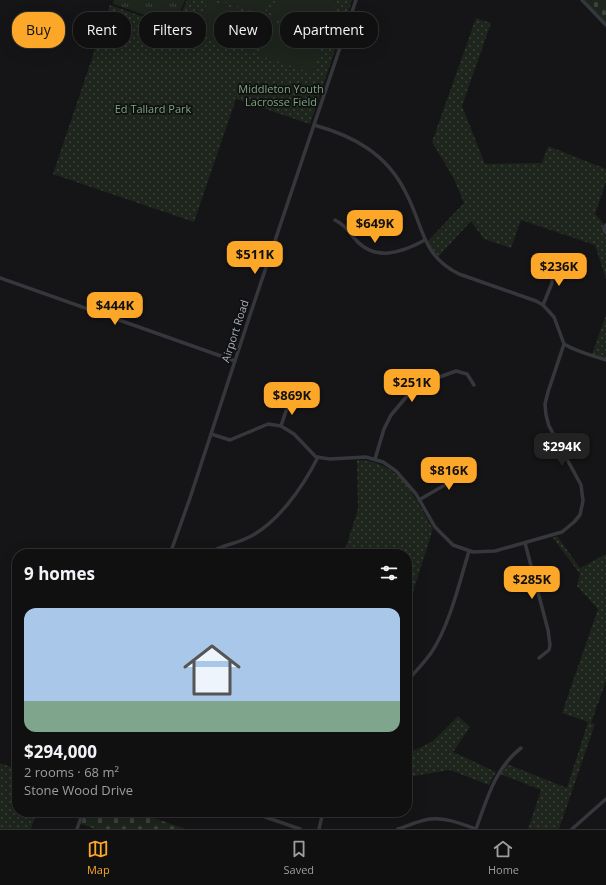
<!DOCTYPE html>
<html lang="en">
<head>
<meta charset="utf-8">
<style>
	:root { --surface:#101011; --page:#19191a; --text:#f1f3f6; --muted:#9c9d9f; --line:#303031; --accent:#fca728 }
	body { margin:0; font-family:"Open Sans",sans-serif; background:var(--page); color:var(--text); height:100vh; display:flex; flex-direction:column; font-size:15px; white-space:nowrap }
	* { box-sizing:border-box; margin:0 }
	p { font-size:13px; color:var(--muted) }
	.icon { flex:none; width:22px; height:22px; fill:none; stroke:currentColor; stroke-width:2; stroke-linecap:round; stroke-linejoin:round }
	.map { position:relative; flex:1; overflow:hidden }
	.drawer { position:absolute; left:12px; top:549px; width:400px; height:268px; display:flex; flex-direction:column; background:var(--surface); border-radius:16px; box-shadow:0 4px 16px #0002,0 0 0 1px var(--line) }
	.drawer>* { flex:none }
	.top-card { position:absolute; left:12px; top:12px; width:400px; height:36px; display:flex; gap:8px }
	.price { position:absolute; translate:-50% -34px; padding:0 9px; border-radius:8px; background:var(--accent); color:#111; font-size:13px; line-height:26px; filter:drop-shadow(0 1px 2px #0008) }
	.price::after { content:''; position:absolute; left:50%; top:24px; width:12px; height:9px; margin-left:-6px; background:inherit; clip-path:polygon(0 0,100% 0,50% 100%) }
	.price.current { background:#222; color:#fff }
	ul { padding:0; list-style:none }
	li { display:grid; align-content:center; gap:8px; height:212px; padding:0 12px }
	li span { display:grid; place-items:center; height:124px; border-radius:12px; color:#555 }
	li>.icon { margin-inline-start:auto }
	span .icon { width:72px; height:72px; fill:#fffc; stroke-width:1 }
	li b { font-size:17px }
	h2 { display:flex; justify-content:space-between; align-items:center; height:48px; padding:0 12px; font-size:17px }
	.chip { padding:0 14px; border-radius:16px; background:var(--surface); box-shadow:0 4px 16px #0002,0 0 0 1px var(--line); font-size:14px; line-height:36px }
	.chip.current { background:var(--accent); color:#111 }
	.tab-bar { display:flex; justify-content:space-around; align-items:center; height:56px; border-top:1px solid var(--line); background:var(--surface); font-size:11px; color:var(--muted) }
	.tab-bar a { display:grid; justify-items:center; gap:2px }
	.tab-bar .current { color:var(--accent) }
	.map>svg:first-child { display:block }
</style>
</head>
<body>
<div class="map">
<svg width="606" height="829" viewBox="0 0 606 829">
	<defs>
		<pattern id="grass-tufts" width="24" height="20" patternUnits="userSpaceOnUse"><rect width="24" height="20" fill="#1d251d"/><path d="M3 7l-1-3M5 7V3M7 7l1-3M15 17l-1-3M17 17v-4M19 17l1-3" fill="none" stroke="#3b423c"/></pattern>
		<pattern id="cemetery-stones" width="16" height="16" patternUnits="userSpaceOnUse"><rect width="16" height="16" fill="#1d251d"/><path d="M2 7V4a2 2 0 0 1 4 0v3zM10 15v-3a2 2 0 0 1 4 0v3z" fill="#3b423c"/></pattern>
		<pattern id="park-dots" width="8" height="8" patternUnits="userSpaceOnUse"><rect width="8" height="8" fill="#1d251d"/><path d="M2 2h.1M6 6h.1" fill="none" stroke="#3b423c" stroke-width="1.8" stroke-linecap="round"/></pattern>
	</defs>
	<rect width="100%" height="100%" fill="#151517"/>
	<polygon fill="url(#grass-tufts)" points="114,0 185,0 174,25 113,4"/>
	<g fill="url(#cemetery-stones)">
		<polygon points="582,0 606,0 606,25"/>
		<polygon points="85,812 136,812 186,829 96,829 81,824"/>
	</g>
	<g fill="url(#park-dots)">
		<polygon points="187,0 352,0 310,124 236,99 194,222 53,174 110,5 175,28"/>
		<path d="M 476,18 L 491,23 L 462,106 L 485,164 L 542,163 L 548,146 L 606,169 L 606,182 L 595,214 L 604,224 C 602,228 602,232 606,236 L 606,279 L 595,245 L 521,220 L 511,248 L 484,239 L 471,221 L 438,257 L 427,242 L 464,203 L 454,179 L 432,142 Z"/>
		<polygon points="606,315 606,359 592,354"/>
		<path d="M 357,460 C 399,460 415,498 433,529 L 407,611 L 407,554 L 331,554 L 346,547 L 358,509 Z"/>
		<polygon points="557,536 580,568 606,554 606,681 591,723 595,724 559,829 528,829 541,790 500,774 507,764 567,788 588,722 562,713 598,609 577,586 580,574 553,538"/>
		<polygon points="458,716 470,727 453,752 496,772 489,785 450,770 407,777 407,754 433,741"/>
		<polygon points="0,763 17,769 17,812 37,812 31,829 0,829"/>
	</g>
	<g fill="#1d251d">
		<polygon points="208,0 263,18 251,52 197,34"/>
		<polygon points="219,0 269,0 264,15"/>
		<polygon points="276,0 331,0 336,2 324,36 270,18"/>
		<polygon points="269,20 324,39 312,73 258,55"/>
	</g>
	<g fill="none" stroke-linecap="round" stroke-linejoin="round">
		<g stroke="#36373c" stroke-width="3.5">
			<polyline points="582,0 606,25"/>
			<path d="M 335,220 C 346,226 347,230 355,239 C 375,262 401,253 425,240"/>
			<polyline points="606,225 604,229 606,233"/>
			<polyline points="0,278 235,361"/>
			<polyline points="543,305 552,283 553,265"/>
			<path d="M 564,344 C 577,352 591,355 606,360"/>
			<polyline points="281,426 286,411 293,401"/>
			<path d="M 211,434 L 230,440 L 268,424 L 281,426 L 294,434 L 316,457 L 330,459 L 366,457 L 383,462 L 396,471 L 416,494 L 435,527 L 453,545 L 473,552 L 495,551 L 562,532 L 574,522 L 580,515 L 583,501 L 581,485 L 549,426 L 546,415 L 545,404 L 548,392 L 564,344 L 554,317 L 543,305 L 536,301 L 459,274 C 421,255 424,227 406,193 C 387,154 354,136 314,125"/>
			<polyline points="375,459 384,429 391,415 407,396 434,379 456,371 467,374 474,385"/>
			<polyline points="419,500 472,469"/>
			<polyline points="525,543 548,630 550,645 549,650 539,658"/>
			<path d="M 213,551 C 223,545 234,544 245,539 C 276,526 303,487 318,457"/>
			<polyline points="170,554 190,498 250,315 356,0"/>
			<path d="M 407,681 C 415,672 424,663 431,653 C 449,627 460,581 469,551"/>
			<polyline points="251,812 300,829"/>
			<polyline points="77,829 83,812"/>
			<polyline points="319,829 323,812"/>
			<path d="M 398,829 C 407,826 416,822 425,820 C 442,816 460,823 476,829 C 487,799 495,768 521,748"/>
			<polyline points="572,829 606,799"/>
		</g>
	</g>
	<g text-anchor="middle" stroke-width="3.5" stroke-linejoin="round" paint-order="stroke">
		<g font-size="11" fill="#7ca47c" stroke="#101012">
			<text x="281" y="93">Middleton Youth<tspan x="281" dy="13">Lacrosse Field</tspan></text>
			<text x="153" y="113">Ed Tallard Park</text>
		</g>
		<g font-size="11" fill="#a6adb8" stroke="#101012">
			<text transform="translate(235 331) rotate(-72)" y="4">Airport Road</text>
		</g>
	</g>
</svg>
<b class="price" style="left:375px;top:244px">$649K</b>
<b class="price" style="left:255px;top:275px">$511K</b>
<b class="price" style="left:559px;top:287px">$236K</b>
<b class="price" style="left:115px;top:326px">$444K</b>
<b class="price" style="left:412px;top:403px">$251K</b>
<b class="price" style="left:292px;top:416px">$869K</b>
<b class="price current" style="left:562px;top:467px">$294K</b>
<b class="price" style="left:449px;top:491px">$816K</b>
<b class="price" style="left:532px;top:600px">$285K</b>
<div class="top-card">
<a class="chip current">Buy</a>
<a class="chip">Rent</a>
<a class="chip">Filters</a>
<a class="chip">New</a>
<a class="chip">Apartment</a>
</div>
<section class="drawer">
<h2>9 homes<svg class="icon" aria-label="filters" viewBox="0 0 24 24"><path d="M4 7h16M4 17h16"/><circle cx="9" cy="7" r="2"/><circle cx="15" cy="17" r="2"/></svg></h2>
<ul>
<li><span style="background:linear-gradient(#a9c7e8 75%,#7fa58c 0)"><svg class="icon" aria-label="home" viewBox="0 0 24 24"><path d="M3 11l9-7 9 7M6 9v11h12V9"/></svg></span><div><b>$294,000</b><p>2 rooms · 68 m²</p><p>Stone Wood Drive</p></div></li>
</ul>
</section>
</div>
<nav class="tab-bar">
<a class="current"><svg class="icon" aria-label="map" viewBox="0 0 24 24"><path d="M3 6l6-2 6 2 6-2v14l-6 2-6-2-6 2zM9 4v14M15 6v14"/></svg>Map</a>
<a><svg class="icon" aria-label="saved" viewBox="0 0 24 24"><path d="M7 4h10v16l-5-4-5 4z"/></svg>Saved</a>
<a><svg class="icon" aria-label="home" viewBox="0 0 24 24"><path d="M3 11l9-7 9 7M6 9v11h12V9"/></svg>Home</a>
</nav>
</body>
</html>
